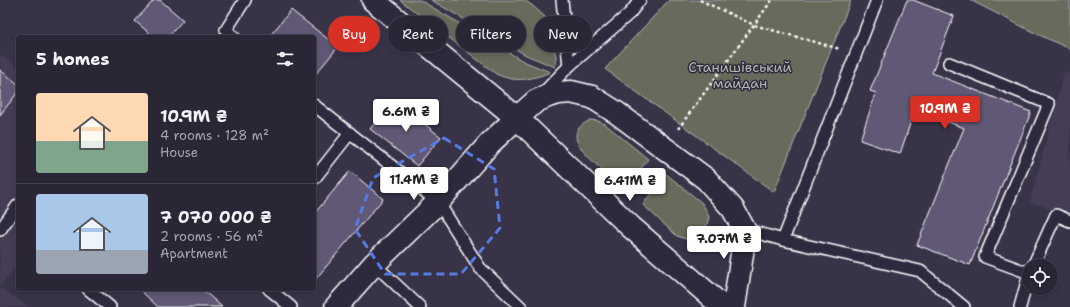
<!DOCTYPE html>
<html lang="en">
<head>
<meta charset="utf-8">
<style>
	:root { --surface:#2b2636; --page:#373242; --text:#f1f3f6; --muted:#a6a5ad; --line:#474351; --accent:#d93025 }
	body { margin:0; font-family:"Shantell Sans",sans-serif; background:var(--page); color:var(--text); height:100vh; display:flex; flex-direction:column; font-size:15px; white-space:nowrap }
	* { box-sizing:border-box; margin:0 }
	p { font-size:13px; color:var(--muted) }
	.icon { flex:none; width:22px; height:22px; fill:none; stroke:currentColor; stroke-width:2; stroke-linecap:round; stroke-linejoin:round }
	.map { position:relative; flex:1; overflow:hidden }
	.drawer { position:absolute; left:16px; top:35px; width:300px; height:256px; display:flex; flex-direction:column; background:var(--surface); border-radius:4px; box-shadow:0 2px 6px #0003,0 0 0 1px var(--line) }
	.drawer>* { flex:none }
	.hud { position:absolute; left:328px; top:16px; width:380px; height:36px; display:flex; gap:8px }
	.fabs { position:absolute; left:1022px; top:259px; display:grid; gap:8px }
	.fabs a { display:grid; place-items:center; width:36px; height:36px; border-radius:50%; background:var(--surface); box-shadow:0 2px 6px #0003,0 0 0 1px var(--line); font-size:20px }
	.price { position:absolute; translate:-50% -34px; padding:0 9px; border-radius:4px; background:#fff; color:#222; font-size:13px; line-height:26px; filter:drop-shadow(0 1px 2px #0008) }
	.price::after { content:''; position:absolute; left:50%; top:24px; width:12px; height:9px; margin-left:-6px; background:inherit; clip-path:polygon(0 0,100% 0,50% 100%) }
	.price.active { background:var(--accent); color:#fff }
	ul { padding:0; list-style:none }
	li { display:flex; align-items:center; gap:12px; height:100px; padding:0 20px }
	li+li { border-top:1px solid var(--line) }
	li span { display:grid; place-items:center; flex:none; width:112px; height:80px; border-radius:4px; color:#555 }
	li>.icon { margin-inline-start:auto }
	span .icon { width:48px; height:48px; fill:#fffc; stroke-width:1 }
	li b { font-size:17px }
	h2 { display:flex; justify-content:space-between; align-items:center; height:48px; padding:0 20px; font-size:17px }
	.pill { padding:0 14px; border-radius:18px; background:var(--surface); box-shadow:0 2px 6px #0003,0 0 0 1px var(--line); font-size:14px; line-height:36px }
	.pill.active { background:var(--accent); color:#fff }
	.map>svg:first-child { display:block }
</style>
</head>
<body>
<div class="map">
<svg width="1070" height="307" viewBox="0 0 1070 307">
	<rect width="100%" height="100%" fill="#393348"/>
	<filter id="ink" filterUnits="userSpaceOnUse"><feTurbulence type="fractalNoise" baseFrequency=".025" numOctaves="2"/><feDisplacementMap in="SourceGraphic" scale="8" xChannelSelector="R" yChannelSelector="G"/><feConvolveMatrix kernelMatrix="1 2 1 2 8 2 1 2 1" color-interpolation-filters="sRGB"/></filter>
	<g filter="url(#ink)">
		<g fill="#453e56">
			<polygon points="0,54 18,68 18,263 0,287 28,307 0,307"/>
			<polygon points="1064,72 1070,73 1070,215 1030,202"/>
		</g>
		<g fill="#686b5c" stroke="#b4b5ae">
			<path d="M 400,0 L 420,0 L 523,61 L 550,72 C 539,77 524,81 512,79 C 506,78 501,76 496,74 Z"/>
			<polygon points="431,0 524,0 533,6 545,17 556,56 556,61 555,67 526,55"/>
			<polygon points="669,0 851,0 774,192 605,69"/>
			<polygon points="970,0 1070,0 1070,49 1035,33"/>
			<path d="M 591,120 L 598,121 L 605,124 L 648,159 L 626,190 C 615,181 580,153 577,141 C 573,130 582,124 591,120 Z"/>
			<polygon points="665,173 702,203 706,210 709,217 707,224 704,232 698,236 692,239 686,239 677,236 643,205"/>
		</g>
		<g fill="#605875" stroke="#fff">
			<polygon points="154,0 160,0 183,20 168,37 154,37 135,21"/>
			<polygon points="907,0 913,0 954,16 932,73 1031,112 970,265 917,245 964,128 915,109 900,154 860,140 876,93 870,91"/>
			<polygon points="291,10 338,47 314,76 314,37 269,37"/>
			<polygon points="0,70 18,84 18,92 0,115"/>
			<polygon points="394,100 441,137 417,166 370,129"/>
			<polygon points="350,171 383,199 314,281 314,214"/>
			<polygon points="139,289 202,289 222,307 158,307"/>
		</g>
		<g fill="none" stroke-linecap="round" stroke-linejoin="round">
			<defs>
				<g id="service">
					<polyline points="562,0 569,66"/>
					<polyline points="877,0 783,240 920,271 964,307"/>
					<polyline points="234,37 226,30 245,0"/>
					<polyline points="949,63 1049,104 985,257 1029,273"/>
					<polyline points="542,94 569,66 630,13 640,0"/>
					<polyline points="314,105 338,124 438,202 480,268 521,307"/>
					<polyline points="314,179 350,133"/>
					<polyline points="744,229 783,240"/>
					<polyline points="0,230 18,205"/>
					<polyline points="374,264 420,307"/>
					<polyline points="1033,266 1056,215 1070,221"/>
					<polyline points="88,289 110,307"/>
					<polyline points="269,289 291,307"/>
					<polyline points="1020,307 1029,274"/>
				</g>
				<polyline id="minor" points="336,307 374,264 438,202 490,143 517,118"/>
				<g id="tertiary">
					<polyline points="373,0 517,118 631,227 723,307"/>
					<polyline points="517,118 536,101 548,96 559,93 571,92 592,97 617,113 706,179 733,209 744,229 742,254 734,307"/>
				</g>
			</defs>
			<use href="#service" stroke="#fff" stroke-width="14"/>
			<use href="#minor" stroke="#fff" stroke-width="25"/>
			<use href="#tertiary" stroke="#fff" stroke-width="25"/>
			<g stroke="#fff" stroke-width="2.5" stroke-dasharray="3 3" stroke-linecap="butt">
				<polyline points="700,0 754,25 840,49"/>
				<polyline points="678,129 772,0"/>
			</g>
			<use href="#service" stroke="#2f2a3d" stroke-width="11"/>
			<use href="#minor" stroke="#2f2a3d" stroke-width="22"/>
			<use href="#tertiary" stroke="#2f2a3d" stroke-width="22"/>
		</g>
	</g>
	<path fill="none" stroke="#567ae2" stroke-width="3" stroke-dasharray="8 5" stroke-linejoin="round" d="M 444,138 L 494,169 L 500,228 L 461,274 L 385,274 L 355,229 L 373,178 Z"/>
	<g text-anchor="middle" stroke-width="3" stroke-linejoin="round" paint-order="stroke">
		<g font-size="14" fill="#b4b5ae" stroke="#2f2a3d">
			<text x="740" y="72">Станишівський<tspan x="740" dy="16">майдан</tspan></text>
		</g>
	</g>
</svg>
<div class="fabs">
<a><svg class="icon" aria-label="locate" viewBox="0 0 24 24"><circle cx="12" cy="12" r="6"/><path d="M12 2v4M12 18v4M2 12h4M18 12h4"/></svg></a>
</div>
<b class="price active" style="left:945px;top:130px">10.9M ₴</b>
<b class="price" style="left:406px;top:133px">6.6M ₴</b>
<b class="price" style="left:414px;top:201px">11.4M ₴</b>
<b class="price" style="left:630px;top:202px">6.41M ₴</b>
<b class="price" style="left:724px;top:260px">7.07M ₴</b>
<div class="hud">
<a class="pill active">Buy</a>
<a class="pill">Rent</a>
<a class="pill">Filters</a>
<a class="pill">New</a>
</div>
<section class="drawer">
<h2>5 homes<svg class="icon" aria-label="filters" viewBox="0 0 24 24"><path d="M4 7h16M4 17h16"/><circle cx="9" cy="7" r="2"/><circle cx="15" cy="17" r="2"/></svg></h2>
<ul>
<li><span style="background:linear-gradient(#ffd9b3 60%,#7fa58c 0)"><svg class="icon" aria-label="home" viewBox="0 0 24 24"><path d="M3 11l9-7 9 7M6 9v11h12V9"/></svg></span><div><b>10.9M ₴</b><p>4 rooms · 128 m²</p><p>House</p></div></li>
<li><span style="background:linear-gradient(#a9c7e8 70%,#9aa5b1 0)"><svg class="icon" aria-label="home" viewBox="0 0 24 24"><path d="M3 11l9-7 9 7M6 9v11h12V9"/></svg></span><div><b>7 070 000 ₴</b><p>2 rooms · 56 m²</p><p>Apartment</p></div></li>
</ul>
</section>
</div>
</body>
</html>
